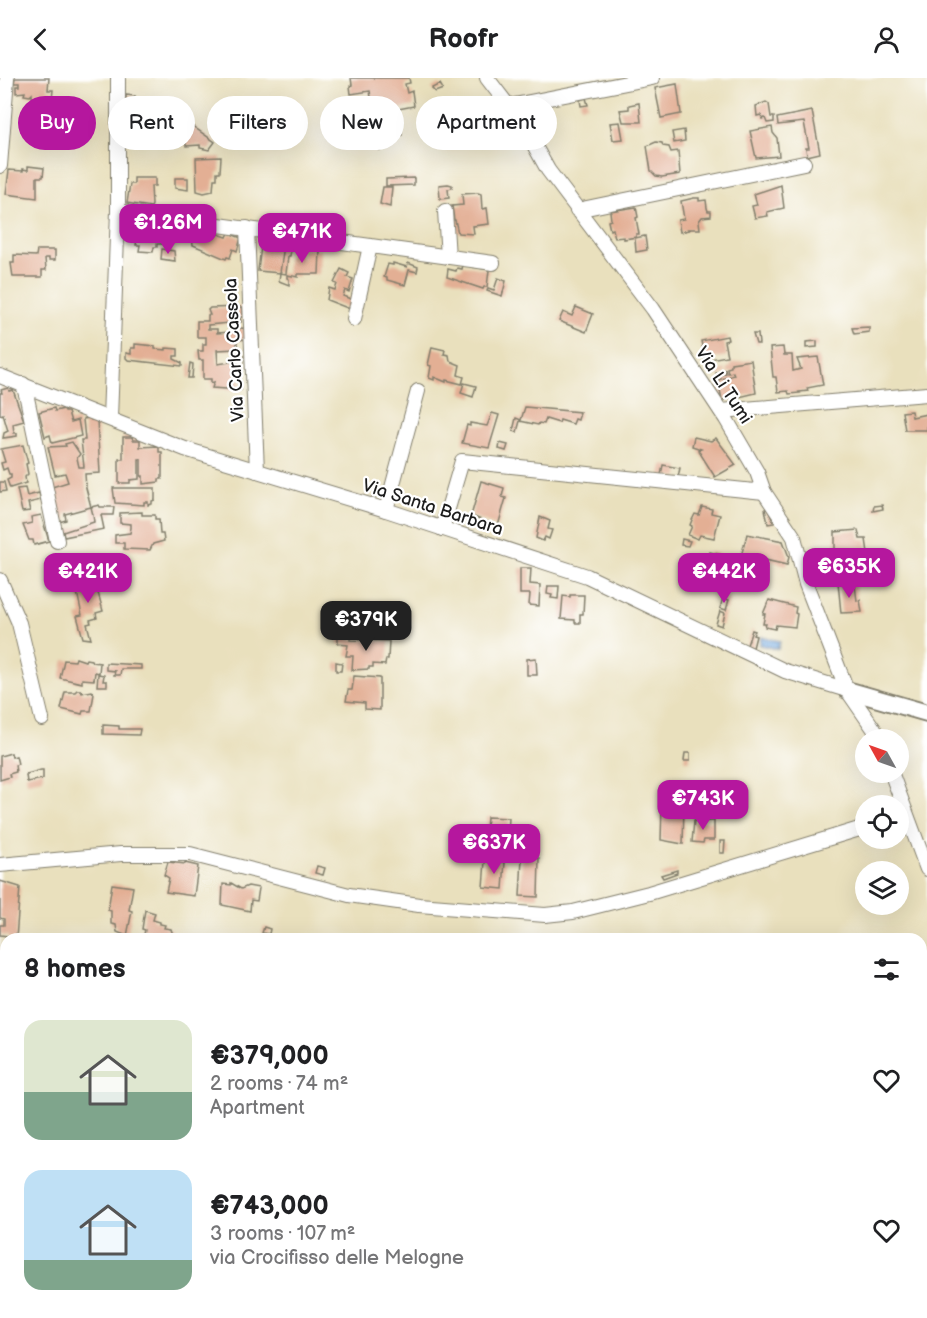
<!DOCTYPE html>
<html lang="en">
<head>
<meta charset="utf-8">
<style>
	:root { --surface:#fff; --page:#f2f2f2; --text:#202124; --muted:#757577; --accent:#b5179e }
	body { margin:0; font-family:"Balsamiq Sans",sans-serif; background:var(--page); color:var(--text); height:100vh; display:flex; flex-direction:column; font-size:22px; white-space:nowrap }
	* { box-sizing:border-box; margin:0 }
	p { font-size:20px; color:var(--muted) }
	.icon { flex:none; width:33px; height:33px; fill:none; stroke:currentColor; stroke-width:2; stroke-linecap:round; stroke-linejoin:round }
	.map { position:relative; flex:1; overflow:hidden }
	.details { position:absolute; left:0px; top:855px; width:927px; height:386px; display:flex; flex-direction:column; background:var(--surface); border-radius:18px 18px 0 0; box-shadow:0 6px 24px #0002 }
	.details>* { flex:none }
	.banner { position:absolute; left:18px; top:18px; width:600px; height:54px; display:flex; gap:12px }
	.needle { width:39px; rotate:310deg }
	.fabs { position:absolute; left:855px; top:651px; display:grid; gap:12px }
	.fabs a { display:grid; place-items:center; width:54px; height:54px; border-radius:50%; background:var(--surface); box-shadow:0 6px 24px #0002; font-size:30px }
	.price { position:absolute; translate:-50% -51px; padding:0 14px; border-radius:12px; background:var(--accent); color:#fff; font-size:20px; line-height:39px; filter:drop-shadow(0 2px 3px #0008) }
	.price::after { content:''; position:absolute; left:50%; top:36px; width:18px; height:14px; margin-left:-9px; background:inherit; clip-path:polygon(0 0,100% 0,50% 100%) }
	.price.active { background:#222; color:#fff }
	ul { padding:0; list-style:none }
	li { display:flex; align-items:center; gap:18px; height:150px; padding:0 24px }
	li span { display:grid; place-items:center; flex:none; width:168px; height:120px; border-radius:18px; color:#555 }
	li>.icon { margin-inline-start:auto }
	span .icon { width:72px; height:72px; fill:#fffc; stroke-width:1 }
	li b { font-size:26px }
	h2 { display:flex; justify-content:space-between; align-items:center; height:72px; padding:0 24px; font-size:26px }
	.tag { padding:0 21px; border-radius:27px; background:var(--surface); box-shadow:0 6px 24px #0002; font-size:21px; line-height:54px }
	.tag.active { background:var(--accent); color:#fff }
	header { display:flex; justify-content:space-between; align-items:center; height:78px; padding:0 24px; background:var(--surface); font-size:27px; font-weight:600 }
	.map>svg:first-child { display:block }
</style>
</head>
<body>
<header><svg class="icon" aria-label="back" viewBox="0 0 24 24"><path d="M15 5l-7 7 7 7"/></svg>Roofr<svg class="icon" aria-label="person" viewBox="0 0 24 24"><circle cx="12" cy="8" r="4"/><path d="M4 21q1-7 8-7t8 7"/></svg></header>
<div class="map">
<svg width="927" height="1240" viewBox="0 0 927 1240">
	<rect width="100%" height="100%" fill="#fff"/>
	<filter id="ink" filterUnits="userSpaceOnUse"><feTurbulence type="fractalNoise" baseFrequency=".0167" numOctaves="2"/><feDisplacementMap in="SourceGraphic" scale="12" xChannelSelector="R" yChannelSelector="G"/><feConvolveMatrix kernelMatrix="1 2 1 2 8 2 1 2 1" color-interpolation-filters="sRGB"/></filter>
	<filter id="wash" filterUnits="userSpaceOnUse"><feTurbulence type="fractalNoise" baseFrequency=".008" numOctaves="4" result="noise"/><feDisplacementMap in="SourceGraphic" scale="24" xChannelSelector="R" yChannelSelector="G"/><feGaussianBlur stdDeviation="1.35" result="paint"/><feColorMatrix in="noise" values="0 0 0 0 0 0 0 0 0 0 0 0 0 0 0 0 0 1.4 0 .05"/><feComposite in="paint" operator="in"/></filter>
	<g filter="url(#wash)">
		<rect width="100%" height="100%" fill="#e9e0bd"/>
		<polygon fill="#6da4db" stroke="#44607c" stroke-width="1.5" points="761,559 780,563 778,571 760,567"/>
		<g id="blocks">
			<g fill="#e3af94">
				<polygon points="15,0 49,0 48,12 53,12 52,21 49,21 49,23 35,22 35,20 32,19 32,16 30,18 24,17 25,14 16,15 16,8 19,8 19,5 14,5"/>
				<polygon points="351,0 409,0 410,5 405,6 407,15 412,13 414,28 398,31 402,57 389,61 383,65 384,69 380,72 370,13 351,16 350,8 352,7"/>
				<polygon points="440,6 443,11 435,14 433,12 432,10"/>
				<polygon points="677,6 681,36 661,40 655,10"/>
				<polygon points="126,17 135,18 135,23 126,23"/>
				<polygon points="586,20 588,27 581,28 580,22"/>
				<polygon points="766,24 769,26 771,39 774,39 774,44 767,45 765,40 762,41 761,37 757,38 756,28"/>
				<polygon points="639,25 641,44 623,44 620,32 629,31 629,27"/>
				<polygon points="812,33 820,75 807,78 806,70 809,70 804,44 778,47 777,40"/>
				<polygon points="45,44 59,46 59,54 45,52"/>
				<polygon points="620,44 623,61 613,62 610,45"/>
				<polygon points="185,46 192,48 215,64 209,72 200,70 200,67 186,68 185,53 181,54 181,49 185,49"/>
				<polygon points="772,49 773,55 777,60 779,78 756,80 750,53"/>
				<polygon points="684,52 685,63 674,65 672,54"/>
				<polygon points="656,64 662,65 663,68 669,69 671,74 678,73 680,96 662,99 656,98 651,93 647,68"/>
				<polygon points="221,79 220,94 217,94 217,101 214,101 213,113 204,115 197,113 196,80"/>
				<polygon points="28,88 44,90 43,99 37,99 37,120 6,116 9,92 23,93 23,91 28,92"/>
				<polygon points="134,100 155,100 155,108 151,108 152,127 151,129 127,125 130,106 134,106"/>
				<polygon points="175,100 188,100 188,112 175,110"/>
				<polygon points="414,100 414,107 386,108 386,101"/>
				<polygon points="448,106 452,107 452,110 448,111 449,120 440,121 439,107"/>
				<polygon points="781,107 784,130 767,134 768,138 755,140 752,128 757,127 754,116"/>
				<polygon points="383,109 392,109 390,129 380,126"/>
				<polygon points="478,115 481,116 482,131 487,130 489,146 473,148 474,156 458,155 455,142 454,142 452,128 463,127 462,116"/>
				<polygon points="694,120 699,120 699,123 706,122 707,130 708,133 711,133 711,138 702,139 699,143 700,151 688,151 689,152 680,154 678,142 684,141 681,123"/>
				<polygon points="636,129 638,139 636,140 639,156 636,156 636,159 624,161 624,159 615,160 613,151 610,152 608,143 611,142 610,133"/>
				<polygon points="155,146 165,148 163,166 157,166 157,169 154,169 153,174 139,173 140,167 136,167 139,147 154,148"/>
				<polygon points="209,153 227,159 229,155 241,160 237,173 233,171 230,180 227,179 226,181 193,167 192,158 200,162 202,156 207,158"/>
				<polygon points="645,158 647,172 636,174 635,160"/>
				<polygon points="262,160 275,162 275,164 284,167 280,195 258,193"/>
				<polygon points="162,171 174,173 175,183 161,181"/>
				<polygon points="303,171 320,172 319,196 298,196 298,199 287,197 287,200 289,201 289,207 279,203 280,195 286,196 288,178 290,178 291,172 300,173 300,179 302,179"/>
				<polygon points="37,172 55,172 55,182 49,182 49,180 45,180 46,192 42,192 42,199 13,199 11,185 14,185 14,177 36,178"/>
				<polygon points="393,185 407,189 408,185 418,189 417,194 409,192 405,207 387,202 387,200 384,199 388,186 393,187"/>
				<polygon points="463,187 489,192 487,209 484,209 483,211 447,199 448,191 456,193 457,190 462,191"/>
				<polygon points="341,191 349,195 347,199 353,201 349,214 345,212 343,218 353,222 350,231 327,222 329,210 335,212 337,206 334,205"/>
				<polygon points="498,200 506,203 502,218 487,213 488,210 494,212"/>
				<polygon points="241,229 243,230 243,239 240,239 241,244 235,244 235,247 229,247 229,245 208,247 208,251 217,251 217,255 232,254 232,251 244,250 247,261 237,262 237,271 217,272 218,286 237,283 241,312 212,310 214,304 211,305 211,301 203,301 203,282 199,282 198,273 203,273 203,266 206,266 206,259 197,259 197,243 208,243 208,237 210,237 208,232 210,230"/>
				<polygon points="576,229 593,236 586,254 559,243 563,234 572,238"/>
				<polygon points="869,249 869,254 854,256 852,250"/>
				<polygon points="753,256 758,256 759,266 756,266"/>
				<polygon points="727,258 728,262 724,263 727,278 705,282 701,263"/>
				<polygon points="817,263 817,269 806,270 806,264"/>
				<polygon points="135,266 155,268 155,271 166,272 166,270 178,271 178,278 174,278 174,281 182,285 182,288 128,282 126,280 126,275 131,276 131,270 135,270"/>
				<polygon points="432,269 445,272 444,276 449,277 450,283 460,287 458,297 464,299 462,306 446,302 446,304 434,299 434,302 429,300 431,288 428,287"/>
				<polygon points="783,269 784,277 792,277 793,293 801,291 797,281 818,279 823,307 807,310 808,313 799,314 800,315 789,316 788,313 778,314 776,299 773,299 770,270"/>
				<polygon points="751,282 756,315 739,319 739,320 722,322 718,302 734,297 733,294 728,295 727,290 731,289 731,285"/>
				<polygon points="190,285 193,286 192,300 188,300"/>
				<polygon points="725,291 726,295 718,298 716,295"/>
				<polygon points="464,305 476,308 473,319 461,315"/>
				<polygon points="8,310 9,313 13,312 24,343 13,346 14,355 17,355 17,358 3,360 4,355 8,353 3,336 0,337 0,315 2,315 1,312"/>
				<polygon points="525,329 580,334 578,342 575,341 573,346 560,342 559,345 546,341 544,346 539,345 538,347 520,343 517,354 513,353 516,340 521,342"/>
				<polygon points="54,330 55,333 64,331 65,334 68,334 71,344 78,342 81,358 52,365 50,357 45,359 39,334"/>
				<polygon points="911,333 912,339 927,336 927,352 905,352 902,334"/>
				<polygon points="492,335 499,337 489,370 462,365 467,347 470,348 470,345 487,348"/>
				<polygon points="90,340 91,342 97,342 100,395 85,396 86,410 91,429 99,427 100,429 114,429 113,437 101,437 104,451 64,459 63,454 94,444 93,437 91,429 65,436 66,442 59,444 52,409 68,404 65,395 55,397 48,369 66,368 65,366 72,364 80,376 77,380 79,389 84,389 81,362 85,362 83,341"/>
				<polygon points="123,359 132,359 133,362 140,362 140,369 159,368 159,374 162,374 162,401 159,401 159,404 143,406 143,398 141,398 141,381 139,381 139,401 130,402 130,405 119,405 119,381 123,381"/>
				<polygon points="694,359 711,363 716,360 736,387 715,399 698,372 701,371 692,368"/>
				<polygon points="500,365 508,367 506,373 499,371"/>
				<polygon points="23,367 28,385 26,386 28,396 25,399 26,405 10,410 7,402 11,400 11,396 9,396 7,390 3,392 1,385 5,384 1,371"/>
				<polygon points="663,387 680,390 678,399 661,397"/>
				<polygon points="481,403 504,410 502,419 506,420 498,448 471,438"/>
				<polygon points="0,404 4,404 6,413 0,414"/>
				<polygon points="25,410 27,418 39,415 41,422 28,425 30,433 22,434 17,411"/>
				<polygon points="113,410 155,410 155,422 152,423 152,426 148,427 148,424 144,424 144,427 115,425"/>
				<polygon points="882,427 883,431 873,433 874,428"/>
				<polygon points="702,429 712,431 711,435 720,437 714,460 700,457 698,461 688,457 692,448 690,447 692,442 695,436 699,437"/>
				<polygon points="767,430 774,445 768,446 765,431"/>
				<polygon points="142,434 142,437 155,437 155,441 159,441 160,456 163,456 164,463 153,466 150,472 124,471 124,465 115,465 115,457 130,455 131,450 131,446 120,445 120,435"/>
				<polygon points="41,437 49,463 34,467 33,462 29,462 23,447 32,445 31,439"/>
				<polygon points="540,439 550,443 548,451 552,452 549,461 545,459 543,463 536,460"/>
				<polygon points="858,452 860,461 866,461 868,475 860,476 859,481 835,482 835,454"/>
				<polygon points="747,456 783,463 789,479 787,487 765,482 756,511 722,504 729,479 740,482"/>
				<polygon points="682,461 690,463 688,468 681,467"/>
				<polygon points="710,474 722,477 715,503 704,500"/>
				<polygon points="885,487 886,500 873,502 872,488"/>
				<polygon points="520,490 531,490 530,506 540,507 539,528 529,527 530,516 520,516"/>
				<polygon points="94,500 103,533 96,535 97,540 90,542 91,545 87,546 91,561 83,560 77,538 82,537 75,505"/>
				<polygon points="838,504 847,504 848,508 855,507 857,523 860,522 862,534 841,535"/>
				<polygon points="548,508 559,508 558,521 551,520 552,517 547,516"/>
				<polygon points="570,517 584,517 583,536 580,536 580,545 575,545 575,542 561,541 563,518 570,519"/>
				<polygon points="723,520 729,522 726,532 720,530"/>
				<polygon points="769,522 796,529 795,535 797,536 795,549 776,547 775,551 765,549 766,546 763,546 765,536 763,536"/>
				<polygon points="720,533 725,535 722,548 716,546"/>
				<polygon points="752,552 755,553 753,557 756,558 753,570 747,567"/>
				<polygon points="338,558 350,559 350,562 389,563 388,581 386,581 385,587 373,586 373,589 369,589 369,591 352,592 353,578 346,578 348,567 338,566"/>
				<polygon points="76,580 85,583 86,581 91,582 92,584 100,585 99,595 95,594 94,602 82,601 82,605 60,600 64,582 75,583"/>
				<polygon points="536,580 537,597 527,597 527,581"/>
				<polygon points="336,584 342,585 341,593 336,593"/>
				<polygon points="106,585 141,587 141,591 121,591 120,597 114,597 115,593 106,592"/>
				<polygon points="98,596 104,597 103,603 107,603 107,608 97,608"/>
				<polygon points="354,598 380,600 380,632 365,631 365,625 346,623 348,612 352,612"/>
				<polygon points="77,612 81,612 82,615 92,613 94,616 91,633 83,633 82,636 61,631 65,614 75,614"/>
				<polygon points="103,647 119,648 119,651 140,651 139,657 103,656"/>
				<polygon points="11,675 12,679 16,678 18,686 15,687 16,694 9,696 10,699 0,702 0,678"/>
				<polygon points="685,675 690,675 690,683 684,683"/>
				<polygon points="41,692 43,692 43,701 27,704 26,697 27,696"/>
				<rect x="715" y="719" width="7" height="9"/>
				<polygon points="662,728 684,728 683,766 661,762"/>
				<polygon points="487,739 509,740 507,767 485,765"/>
				<polygon points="694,743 714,743 714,762 704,762 703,765 692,764"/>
				<polygon points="720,763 725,763 724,775 720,775"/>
				<polygon points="522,780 539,780 538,819 520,818"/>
				<polygon points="485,783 505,784 503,811 483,809"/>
				<polygon points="168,784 185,786 185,785 198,788 194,818 166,814 169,800 164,797"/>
				<polygon points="317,788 325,790 323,797 315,795"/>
				<polygon points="677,792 677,795 663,800 661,797"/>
				<polygon points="0,803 20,809 16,861 8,861 8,858 0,857 0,847 4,847 4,841 0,840"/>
				<polygon points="231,805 241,811 248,808 259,810 257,823 251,822 250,833 222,827 223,806 231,807"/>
				<polygon points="112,806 133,809 129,832 132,833 127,858 117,854 116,847 111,846 111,833 108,832"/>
				<polygon points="145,832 155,835 153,842 160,844 160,846 165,847 164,850 171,851 173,857 171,861 143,861 145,852 142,851"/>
				<polygon points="264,849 270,851 269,856 262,855"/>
				<polygon points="5,1092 6,1109 0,1114 0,1096"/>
				<polygon points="6,1113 6,1132 0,1137 5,1143 2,1145 0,1142 0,1118"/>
				<polygon points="3,1177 6,1182 6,1198 0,1203 0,1180"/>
				<polygon points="12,1234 42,1234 35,1240 9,1240 7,1238"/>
			</g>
		</g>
	</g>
	<g filter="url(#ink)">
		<use href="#blocks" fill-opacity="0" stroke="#827e6c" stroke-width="1.5"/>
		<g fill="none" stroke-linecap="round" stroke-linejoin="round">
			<defs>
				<g id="minor">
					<polyline points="487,0 523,47 548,92 653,231 726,341 757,394 764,414 794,459 806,506 847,612 874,651 878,662"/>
					<polyline points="509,28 652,0"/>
					<polyline points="0,88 7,0"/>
					<polyline points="577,132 804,85"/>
					<polyline points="118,133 493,185"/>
					<polyline points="445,133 448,179"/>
					<polyline points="247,150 257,393"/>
					<polyline points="354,241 370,168"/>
					<polyline points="0,298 185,371 386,432 587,498 785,593 847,612"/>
					<polyline points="23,306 27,320 57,463"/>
					<polyline points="721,333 927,316"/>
					<polyline points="110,340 118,133 118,0"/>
					<polyline points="386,432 418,313"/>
					<polyline points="442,451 462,383 764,414"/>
					<polyline points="0,502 19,545 42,641"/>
					<polyline points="891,694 927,791"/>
					<polyline points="0,787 121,776 190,776 349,817 419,827 545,837 573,834 649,815 866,749"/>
					<polyline points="0,1152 6,1160"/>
					<polyline points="63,1234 68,1240"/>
				</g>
				<polyline id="tertiary" points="847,612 927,635"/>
			</defs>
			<use href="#minor" stroke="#827e6c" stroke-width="16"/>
			<use href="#tertiary" stroke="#827e6c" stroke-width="20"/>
			<use href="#minor" stroke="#fff" stroke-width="14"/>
			<use href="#tertiary" stroke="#fff" stroke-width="16"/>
			<g stroke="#1c1c1c" stroke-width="4">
				<polyline points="0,1068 6,1074"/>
				<polyline points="163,1234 168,1240"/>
			</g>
		</g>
	</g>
	<g text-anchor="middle" stroke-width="4.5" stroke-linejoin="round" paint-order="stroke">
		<g font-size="18" fill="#1c1c1c" stroke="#fff">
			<text transform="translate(234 272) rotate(-93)" y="6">Via Carlo Cassola</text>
			<text transform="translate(724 307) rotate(57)" y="6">Via Li Tumi</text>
			<text transform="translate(433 429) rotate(18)" y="6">Via Santa Barbara</text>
		</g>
	</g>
</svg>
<div class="fabs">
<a><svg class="needle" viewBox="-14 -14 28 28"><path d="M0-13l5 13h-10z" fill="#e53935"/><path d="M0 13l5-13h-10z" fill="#757577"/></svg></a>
<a><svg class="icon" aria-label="locate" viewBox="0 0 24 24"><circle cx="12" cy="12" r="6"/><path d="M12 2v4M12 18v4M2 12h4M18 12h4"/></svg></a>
<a><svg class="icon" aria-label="layers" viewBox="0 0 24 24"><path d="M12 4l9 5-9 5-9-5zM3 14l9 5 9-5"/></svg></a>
</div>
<b class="price" style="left:168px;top:177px">€1.26M</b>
<b class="price" style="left:302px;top:186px">€471K</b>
<b class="price" style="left:849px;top:521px">€635K</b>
<b class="price" style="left:88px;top:526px">€421K</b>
<b class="price" style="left:724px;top:526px">€442K</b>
<b class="price active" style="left:366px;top:574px">€379K</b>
<b class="price" style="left:703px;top:753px">€743K</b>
<b class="price" style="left:494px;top:797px">€637K</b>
<div class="banner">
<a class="tag active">Buy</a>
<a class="tag">Rent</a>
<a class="tag">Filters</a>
<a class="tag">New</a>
<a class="tag">Apartment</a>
</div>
<section class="details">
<h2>8 homes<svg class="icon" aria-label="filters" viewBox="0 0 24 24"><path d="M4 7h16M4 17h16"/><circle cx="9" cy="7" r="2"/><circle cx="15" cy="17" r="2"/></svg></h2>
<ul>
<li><span style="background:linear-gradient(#dfe7d0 60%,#7fa58c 0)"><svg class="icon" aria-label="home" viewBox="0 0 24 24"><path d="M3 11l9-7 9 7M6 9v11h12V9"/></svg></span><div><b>€379,000</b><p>2 rooms · 74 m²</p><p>Apartment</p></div><svg class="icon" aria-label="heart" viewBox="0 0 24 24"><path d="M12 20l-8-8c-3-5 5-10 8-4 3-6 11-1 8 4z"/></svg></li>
<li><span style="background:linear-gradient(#bfe0f5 75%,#7fa58c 0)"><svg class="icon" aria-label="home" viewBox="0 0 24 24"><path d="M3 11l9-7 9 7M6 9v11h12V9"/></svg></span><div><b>€743,000</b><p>3 rooms · 107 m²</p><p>via Crocifisso delle Melogne</p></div><svg class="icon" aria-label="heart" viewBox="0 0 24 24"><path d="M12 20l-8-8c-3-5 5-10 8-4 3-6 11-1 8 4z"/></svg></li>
</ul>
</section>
</div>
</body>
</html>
